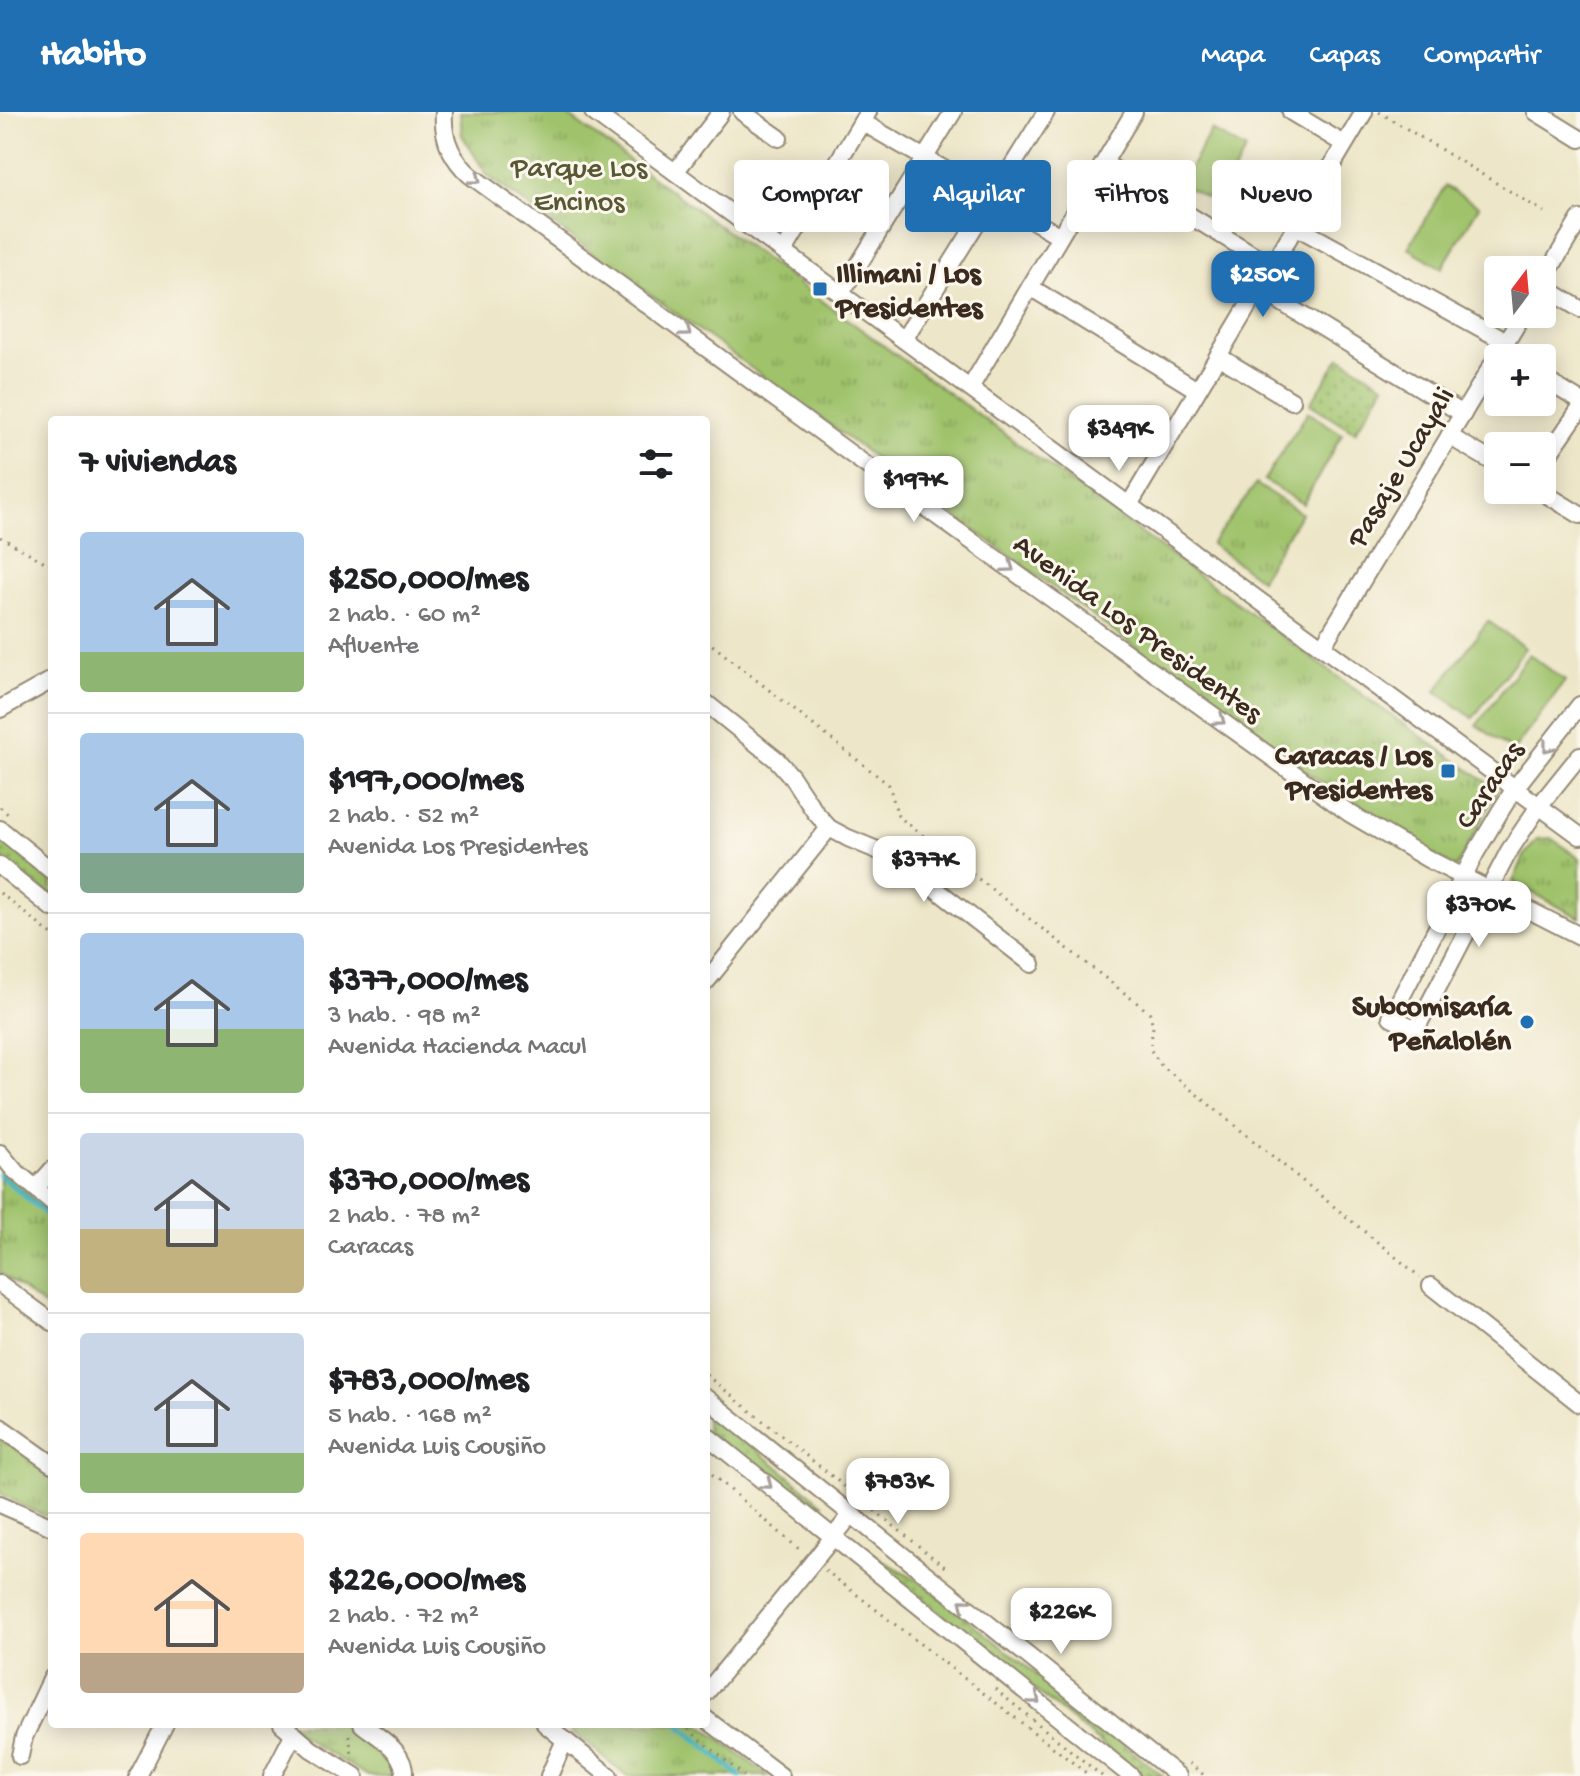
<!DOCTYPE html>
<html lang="es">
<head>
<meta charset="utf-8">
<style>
	:root { --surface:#fff; --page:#f6f6f6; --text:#202124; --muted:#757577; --line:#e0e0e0; --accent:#1f6fb2 }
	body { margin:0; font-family:"Gochi Hand",sans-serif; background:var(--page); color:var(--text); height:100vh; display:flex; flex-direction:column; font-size:30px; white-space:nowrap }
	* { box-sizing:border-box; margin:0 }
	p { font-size:26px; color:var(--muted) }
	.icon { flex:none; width:44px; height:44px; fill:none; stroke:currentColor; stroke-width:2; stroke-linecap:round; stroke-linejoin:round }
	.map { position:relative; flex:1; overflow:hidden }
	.details { position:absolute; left:48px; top:304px; width:662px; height:1312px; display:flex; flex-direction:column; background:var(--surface); border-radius:8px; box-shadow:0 4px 20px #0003 }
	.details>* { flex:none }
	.guide { position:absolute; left:734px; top:48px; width:726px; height:72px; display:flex; gap:16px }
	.needle { width:52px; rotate:16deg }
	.controls { position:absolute; left:1484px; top:144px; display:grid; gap:16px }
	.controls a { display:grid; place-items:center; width:72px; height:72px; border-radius:8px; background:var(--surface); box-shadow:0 4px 20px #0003; font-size:40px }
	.price { position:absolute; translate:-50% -68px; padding:0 18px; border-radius:16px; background:#fff; color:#222; font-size:26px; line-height:52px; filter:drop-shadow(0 2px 4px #0008) }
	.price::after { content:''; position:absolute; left:50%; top:48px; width:24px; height:18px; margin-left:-12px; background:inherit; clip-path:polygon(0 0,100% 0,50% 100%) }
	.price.active { background:var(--accent); color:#fff }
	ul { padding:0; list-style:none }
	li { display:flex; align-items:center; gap:24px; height:200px; padding:0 32px }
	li+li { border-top:2px solid var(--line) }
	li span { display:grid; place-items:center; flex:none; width:224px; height:160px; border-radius:8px; color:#555 }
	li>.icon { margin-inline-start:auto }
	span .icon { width:96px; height:96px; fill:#fffc; stroke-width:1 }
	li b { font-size:34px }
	h2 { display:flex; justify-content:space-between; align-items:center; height:96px; padding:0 32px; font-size:34px }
	.tag { padding:0 28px; border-radius:8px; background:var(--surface); box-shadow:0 4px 20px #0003; font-size:28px; line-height:72px }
	.tag.active { background:var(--accent); color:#fff }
	header { display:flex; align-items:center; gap:48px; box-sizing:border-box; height:112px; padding:0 40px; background:var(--accent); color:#fff }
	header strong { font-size:38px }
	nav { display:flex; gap:44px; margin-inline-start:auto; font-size:28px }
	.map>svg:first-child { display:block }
</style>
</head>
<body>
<header>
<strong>Habito</strong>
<nav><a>Mapa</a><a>Capas</a><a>Compartir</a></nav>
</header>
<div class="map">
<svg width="1580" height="1664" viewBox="0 0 1580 1664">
	<defs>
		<pattern id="grass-dots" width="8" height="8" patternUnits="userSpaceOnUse" patternTransform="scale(2)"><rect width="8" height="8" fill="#9fc26b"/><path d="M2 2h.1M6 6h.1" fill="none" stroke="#839e57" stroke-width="1.8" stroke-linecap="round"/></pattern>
		<pattern id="park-tufts" width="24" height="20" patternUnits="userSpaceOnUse" patternTransform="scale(2)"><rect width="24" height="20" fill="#9fc26b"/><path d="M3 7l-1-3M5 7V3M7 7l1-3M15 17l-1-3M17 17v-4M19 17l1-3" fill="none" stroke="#839e57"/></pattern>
	</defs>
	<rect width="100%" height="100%" fill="#fbf7ec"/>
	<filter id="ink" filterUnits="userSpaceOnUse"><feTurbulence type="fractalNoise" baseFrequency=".0125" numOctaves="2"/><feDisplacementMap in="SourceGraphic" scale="16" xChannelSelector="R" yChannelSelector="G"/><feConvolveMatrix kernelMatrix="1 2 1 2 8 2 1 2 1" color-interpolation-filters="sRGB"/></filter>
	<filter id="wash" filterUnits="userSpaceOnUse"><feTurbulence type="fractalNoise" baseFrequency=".006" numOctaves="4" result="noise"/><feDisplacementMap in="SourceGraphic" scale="32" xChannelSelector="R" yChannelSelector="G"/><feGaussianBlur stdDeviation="1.8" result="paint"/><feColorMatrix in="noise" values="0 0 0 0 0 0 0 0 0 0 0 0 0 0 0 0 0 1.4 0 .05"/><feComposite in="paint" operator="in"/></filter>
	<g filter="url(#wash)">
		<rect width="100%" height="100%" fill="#ede6c8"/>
		<g fill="url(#grass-dots)" stroke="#6d7644" stroke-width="2">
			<polygon points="1340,245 1385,273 1355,320 1310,292"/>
			<polygon points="0,727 52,770 52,785 0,744"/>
			<polygon points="706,1296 823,1392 811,1402 706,1319"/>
			<polygon points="850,1424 885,1450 919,1468 1163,1664 1141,1664 849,1427"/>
		</g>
		<g fill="url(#park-tufts)" stroke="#6d7644" stroke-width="2">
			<polygon points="460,0 563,0 1382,597 1498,678 1456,756 1358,697 535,99 487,63 462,23"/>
			<polygon points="1256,372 1301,401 1260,467 1211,432"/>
			<polygon points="1551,726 1580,747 1580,806 1513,770 1525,742 1538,727"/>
			<polygon points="0,1056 52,1103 52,1200 0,1161"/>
			<polygon points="0,1325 52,1362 52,1406 27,1396 0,1381"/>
			<polygon points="288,1612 354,1612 382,1633 395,1647 396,1664 368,1664 316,1634"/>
			<polygon points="564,1612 699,1612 768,1664 626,1664"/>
		</g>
		<g fill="#9fc26b" stroke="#6d7644" stroke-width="2">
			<polygon points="1211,18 1246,38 1216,91 1181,72"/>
			<polygon points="1445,74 1479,94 1442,156 1408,136"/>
			<polygon points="1308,300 1342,322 1303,392 1264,368"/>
			<polygon points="1488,509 1525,536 1473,606 1436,579"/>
			<polygon points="1529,542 1565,569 1513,639 1477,613"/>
		</g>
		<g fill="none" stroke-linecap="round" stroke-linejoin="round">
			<g stroke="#4ab8c4" stroke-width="5">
				<polyline points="0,1063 52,1107"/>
				<polyline points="678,1612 740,1664"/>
			</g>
		</g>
	</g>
	<g filter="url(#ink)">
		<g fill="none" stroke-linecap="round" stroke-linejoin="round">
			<defs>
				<g id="minor">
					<path d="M 444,0 C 442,26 451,46 470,63 L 855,345 L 1349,701 L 1428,747 L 1580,824"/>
					<polyline points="593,0 1580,724"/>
					<polyline points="742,0 779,26"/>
					<polyline points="1291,0 1344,32"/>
					<polyline points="1536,0 1580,27"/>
					<polyline points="862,10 1060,124"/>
					<polyline points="1104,51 1272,154"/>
					<polyline points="676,59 721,0"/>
					<polyline points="1295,114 1506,230"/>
					<polyline points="784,139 868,0"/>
					<polyline points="1542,170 1580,107"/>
					<polyline points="1542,174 1580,197"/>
					<polyline points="1030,175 1197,278"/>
					<polyline points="1258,176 1463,302"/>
					<polyline points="841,181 953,0"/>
					<polyline points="904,227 1046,0"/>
					<polyline points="1218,244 1292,289"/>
					<polyline points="1542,266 1580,289"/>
					<polyline points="970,276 1134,0"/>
					<polyline points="1449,324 1498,353"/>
					<polyline points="1542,352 1580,297"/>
					<polyline points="1539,378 1580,403"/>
					<polyline points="1129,393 1364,0"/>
					<polyline points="1322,535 1523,202"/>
					<polyline points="706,591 777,648 791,664 815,700 829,716 848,726 896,746 1032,852"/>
					<polyline points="1580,593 1515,676 1501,698 1475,742 1391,905 1416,917 1509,739 1539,694 1580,643"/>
					<polyline points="0,597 52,568"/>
					<polyline points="0,717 52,759"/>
					<polyline points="0,754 52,796"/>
					<polyline points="706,870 829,716"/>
					<polyline points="0,1041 14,1058 52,1090"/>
					<polyline points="36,1076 52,1058"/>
					<polyline points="0,1172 52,1210"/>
					<polyline points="1431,1174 1580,1292"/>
					<polyline points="706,1286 1178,1664"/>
					<polyline points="0,1315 52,1352"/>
					<polyline points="706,1323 1131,1664"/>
					<polyline points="0,1392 52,1415"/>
					<polyline points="706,1581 852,1402"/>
					<polyline points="706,1607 781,1664"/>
					<polyline points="282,1612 311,1637 355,1664"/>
					<path d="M 362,1612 C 379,1626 406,1639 404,1664"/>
					<polyline points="545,1612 609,1664"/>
					<polyline points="20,1644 24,1625 52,1566"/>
					<polyline points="138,1664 165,1612"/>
					<polyline points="272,1664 293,1623"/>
					<polyline points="549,1664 565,1628"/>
				</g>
			</defs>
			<use href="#minor" stroke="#948873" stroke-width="20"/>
			<g stroke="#948873" stroke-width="3" stroke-dasharray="2 6" stroke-linecap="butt">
				<polyline points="1379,0 1544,100"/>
				<polyline points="0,425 52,454"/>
				<polyline points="706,528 889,673 898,704 1150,901 1153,915 1150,937 1161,953 1420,1165"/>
				<polyline points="0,695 9,703"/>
				<polyline points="0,781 52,823"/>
				<polyline points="706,1263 946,1456"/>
				<polyline points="706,1357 800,1438"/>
				<polyline points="825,1458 1090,1664"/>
				<polyline points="995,1577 1102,1664"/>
				<polyline points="682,1612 744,1664"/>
				<polyline points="349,1623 352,1643"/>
				<polyline points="1189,1651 1205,1664"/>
			</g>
			<use href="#minor" stroke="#fff" stroke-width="16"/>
		</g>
		<defs><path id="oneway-chevron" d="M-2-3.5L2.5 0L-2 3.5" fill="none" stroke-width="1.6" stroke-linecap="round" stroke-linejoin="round" transform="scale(2)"/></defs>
		<g stroke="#a79f9a">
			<use href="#oneway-chevron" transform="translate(476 67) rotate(37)"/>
			<use href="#oneway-chevron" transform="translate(686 220) rotate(37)"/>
			<use href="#oneway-chevron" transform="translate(1009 455) rotate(36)"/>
			<use href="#oneway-chevron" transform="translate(1220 608) rotate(36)"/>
			<use href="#oneway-chevron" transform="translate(1548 635) rotate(128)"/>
			<use href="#oneway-chevron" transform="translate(767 1372) rotate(39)"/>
			<use href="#oneway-chevron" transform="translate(964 1492) rotate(-141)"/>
			<use href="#oneway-chevron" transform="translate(1035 1587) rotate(39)"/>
		</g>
	</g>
	<g fill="#1f6fb2" stroke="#fbf7ec" stroke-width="3">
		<rect x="812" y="169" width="16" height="16" rx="4"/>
		<rect x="1440" y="651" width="16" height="16" rx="4"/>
		<circle cx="1527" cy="910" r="8"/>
	</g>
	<g text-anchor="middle" stroke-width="6" stroke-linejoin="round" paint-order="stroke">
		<g font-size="30" fill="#595835" stroke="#fbf7ec">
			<text x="579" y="64">Parque Los<tspan x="579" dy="34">Encinos</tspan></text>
		</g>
		<g font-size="30" font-weight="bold" fill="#3b2a1e" stroke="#fbf7ec" text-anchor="end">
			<text x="836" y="170" text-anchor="start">Illimani / Los<tspan x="836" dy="34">Presidentes</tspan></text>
			<text x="1432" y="652">Caracas / Los<tspan x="1432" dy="34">Presidentes</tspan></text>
			<text x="1511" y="903">Subcomisaría<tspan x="1511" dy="34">Peñalolén</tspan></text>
		</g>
		<g font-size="30" fill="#3b2a1e" stroke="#fbf7ec">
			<text transform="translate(1399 354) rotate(-59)" y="10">Pasaje Ucayali</text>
			<text transform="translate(1139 515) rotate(36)" y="10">Avenida Los Presidentes</text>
			<text transform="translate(1488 672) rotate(-56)" y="10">Caracas</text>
		</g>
	</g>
</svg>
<div class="controls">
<a><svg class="needle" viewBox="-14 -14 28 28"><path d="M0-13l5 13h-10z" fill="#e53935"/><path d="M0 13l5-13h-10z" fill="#757577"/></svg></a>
<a>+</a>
<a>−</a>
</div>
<b class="price active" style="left:1263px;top:207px">$250K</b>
<b class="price" style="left:1119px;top:361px">$349K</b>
<b class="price" style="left:914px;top:412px">$197K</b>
<b class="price" style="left:924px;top:792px">$377K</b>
<b class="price" style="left:1479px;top:837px">$370K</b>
<b class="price" style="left:898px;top:1414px">$783K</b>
<b class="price" style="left:1061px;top:1544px">$226K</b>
<div class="guide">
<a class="tag">Comprar</a>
<a class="tag active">Alquilar</a>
<a class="tag">Filtros</a>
<a class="tag">Nuevo</a>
</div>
<section class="details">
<h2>7 viviendas<svg class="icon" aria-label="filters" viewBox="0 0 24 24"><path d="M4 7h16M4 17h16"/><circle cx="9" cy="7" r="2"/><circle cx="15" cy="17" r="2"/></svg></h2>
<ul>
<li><span style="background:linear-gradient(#a9c7e8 75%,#8fb573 0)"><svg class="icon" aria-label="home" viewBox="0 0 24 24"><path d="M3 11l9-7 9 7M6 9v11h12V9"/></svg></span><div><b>$250,000/mes</b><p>2 hab. · 60 m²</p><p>Afluente</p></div></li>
<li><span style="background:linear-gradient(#a9c7e8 75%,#7fa58c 0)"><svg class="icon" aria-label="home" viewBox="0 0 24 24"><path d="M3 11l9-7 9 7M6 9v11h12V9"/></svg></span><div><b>$197,000/mes</b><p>2 hab. · 52 m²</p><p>Avenida Los Presidentes</p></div></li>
<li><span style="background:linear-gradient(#a9c7e8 60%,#8fb573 0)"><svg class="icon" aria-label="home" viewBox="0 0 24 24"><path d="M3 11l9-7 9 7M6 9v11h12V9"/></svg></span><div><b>$377,000/mes</b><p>3 hab. · 98 m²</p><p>Avenida Hacienda Macul</p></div></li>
<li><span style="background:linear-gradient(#c9d6e8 60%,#c2b280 0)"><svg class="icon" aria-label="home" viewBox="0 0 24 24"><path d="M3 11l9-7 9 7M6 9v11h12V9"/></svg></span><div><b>$370,000/mes</b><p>2 hab. · 78 m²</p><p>Caracas</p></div></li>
<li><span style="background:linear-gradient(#c9d6e8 75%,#8fb573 0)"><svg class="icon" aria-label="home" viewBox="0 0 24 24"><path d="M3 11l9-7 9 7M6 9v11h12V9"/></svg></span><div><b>$783,000/mes</b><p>5 hab. · 168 m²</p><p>Avenida Luis Cousiño</p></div></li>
<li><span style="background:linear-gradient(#ffd9b3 75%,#b9a48a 0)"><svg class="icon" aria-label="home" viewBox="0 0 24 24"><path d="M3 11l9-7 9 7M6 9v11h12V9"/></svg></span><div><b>$226,000/mes</b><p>2 hab. · 72 m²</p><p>Avenida Luis Cousiño</p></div></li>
</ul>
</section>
</div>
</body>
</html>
